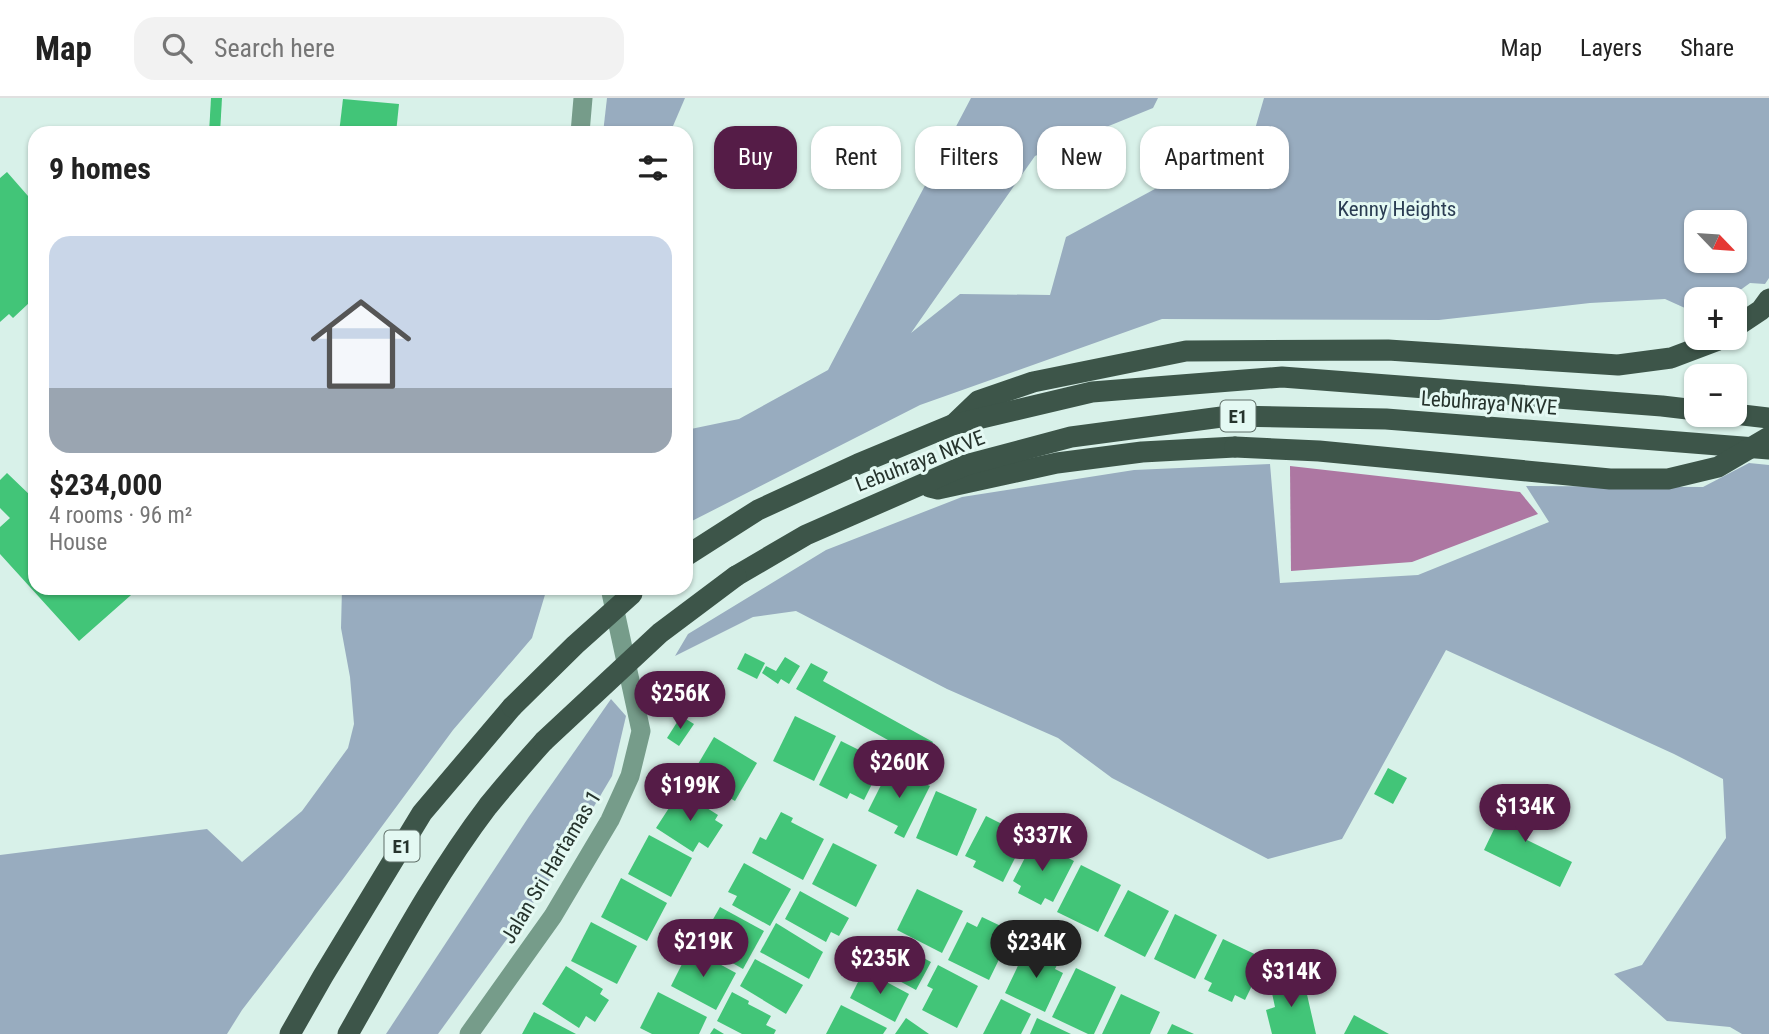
<!DOCTYPE html>
<html lang="en">
<head>
<meta charset="utf-8">
<style>
	:root { --surface:#fff; --page:#f2f2f2; --text:#222; --muted:#767676; --line:#e0e0e0; --accent:#551c47 }
	body { margin:0; font-family:"Roboto Condensed",sans-serif; background:var(--page); color:var(--text); height:100vh; display:flex; flex-direction:column; font-size:26px; white-space:nowrap }
	* { box-sizing:border-box; margin:0 }
	p { font-size:23px; color:var(--muted) }
	.icon { flex:none; width:38px; height:38px; fill:none; stroke:currentColor; stroke-width:2; stroke-linecap:round; stroke-linejoin:round }
	.map { position:relative; flex:1; overflow:hidden }
	.side { position:absolute; left:28px; top:28px; width:665px; height:469px; display:flex; flex-direction:column; background:var(--surface); border-radius:21px; box-shadow:0 2px 5px #0004 }
	.side>* { flex:none }
	.top-card { position:absolute; left:714px; top:28px; width:665px; height:63px; display:flex; gap:14px }
	.needle { width:46px; rotate:115deg }
	.tools { position:absolute; left:1684px; top:112px; display:grid; gap:14px }
	.tools a { display:grid; place-items:center; width:63px; height:63px; border-radius:14px; background:var(--surface); box-shadow:0 2px 5px #0004; font-size:35px }
	.price { position:absolute; translate:-50% -60px; padding:0 16px; border-radius:24px; background:var(--accent); color:#fff; font-size:23px; line-height:46px; filter:drop-shadow(0 2px 4px #0008) }
	.price::after { content:''; position:absolute; left:50%; top:42px; width:21px; height:16px; margin-left:-10px; background:inherit; clip-path:polygon(0 0,100% 0,50% 100%) }
	.price.current { background:#222; color:#fff }
	ul { padding:0; list-style:none }
	li { display:grid; align-content:center; gap:14px; height:371px; padding:0 21px }
	li+li { border-top:2px solid var(--line) }
	li span { display:grid; place-items:center; height:217px; border-radius:21px; color:#555 }
	li>.icon { margin-inline-start:auto }
	span .icon { width:126px; height:126px; fill:#fffc; stroke-width:1 }
	li b { font-size:30px }
	h2 { display:flex; justify-content:space-between; align-items:center; height:84px; padding:0 21px; font-size:30px }
	.pill { padding:0 24px; border-radius:21px; background:var(--surface); box-shadow:0 2px 5px #0004; font-size:24px; line-height:63px }
	.pill.current { background:var(--accent); color:#fff }
	header { display:flex; align-items:center; gap:42px; box-sizing:border-box; height:98px; padding:0 35px; background:var(--surface); border-bottom:2px solid var(--line) }
	header strong { font-size:33px }
	nav { display:flex; gap:38px; margin-inline-start:auto; font-size:24px }
	.search { width:490px; height:63px; background:var(--page); display:flex; align-items:center; gap:18px; box-sizing:border-box; padding:0 24px; border-radius:21px; color:var(--muted); font-size:26px }
	.map>svg:first-child { display:block }
</style>
</head>
<body>
<header>
<strong>Map</strong>
<div class="search"><svg class="icon" aria-label="search" viewBox="0 0 24 24"><circle cx="10" cy="10" r="6"/><path d="M15 15l6 6"/></svg>Search here</div>
<nav><a>Map</a><a>Layers</a><a>Share</a></nav>
</header>
<div class="map">
<svg width="1769" height="936" viewBox="0 0 1769 936">
	<rect width="100%" height="100%" fill="#d8f1e9"/>
	<g fill="#98acbf" fill-rule="evenodd">
		<polygon points="607,0 685,0 670,35 603,35"/>
		<path d="M 971,0 L 1158,0 L 1153,10 L 1035,58 L 911,235 L 960,196 L 1050,197 L 1066,139 L 1253,38 L 1264,0 L 1769,0 L 1769,180 L 1765,186 L 1750,185 L 1728,201 L 1696,201 L 1696,215 L 1665,201 L 1590,205 L 1439,222 L 1162,221 L 920,307 L 686,426 L 686,332 L 739,321 L 828,272 ZM 1734,124 L 1734,163 L 1696,163 L 1696,124 Z"/>
		<polygon points="1749,365 1769,367 1769,936 1742,936 1730,929 1667,923 1614,876 1642,867 1726,740 1723,681 1674,656 1446,552 1342,741 1268,761 1112,680 1058,640 947,591 796,513 753,519 675,558 688,536 826,452 962,399 1134,372 1270,366 1280,485 1418,477 1549,424 1526,388 1703,389"/>
		<polygon points="342,490 547,490 532,540 453,632 343,781 242,912 227,936 0,936 0,757 207,731 242,764 302,713 348,650 354,626 350,579 341,530"/>
		<polygon points="611,601 626,618 612,678 554,776 438,936 386,936 528,720"/>
	</g>
	<polygon fill="#ad77a2" points="1290,368 1520,394 1538,416 1412,464 1291,473"/>
	<g fill="#42c578">
		<polygon points="211,0 222,0 220,35 209,35"/>
		<polygon points="343,1 399,6 396,35 339,35"/>
		<polygon points="7,74 35,106 35,209 29,205 13,220 9,216 0,224 0,80"/>
		<polygon points="7,375 32,399 35,397 35,490 139,490 79,543 0,456 0,429 10,420 0,410 0,382"/>
		<polygon points="745,555 765,565 757,581 737,571"/>
		<polygon points="785,559 800,568 789,586 781,581 778,586 762,575 766,568 776,573"/>
		<polygon points="811,565 828,574 823,583 933,644 924,662 796,591"/>
		<polygon points="681,618 694,626 679,648 667,640"/>
		<polygon points="795,618 836,638 814,683 773,663"/>
		<polygon points="714,639 757,665 735,703 691,678"/>
		<polygon points="841,643 883,664 864,702 850,695 847,701 819,687"/>
		<polygon points="890,669 930,688 904,740 894,735 898,728 868,713"/>
		<polygon points="1388,670 1407,680 1393,706 1374,696"/>
		<polygon points="680,693 718,717 715,722 723,727 708,750 699,744 693,754 656,730"/>
		<polygon points="936,693 977,711 957,758 916,740"/>
		<polygon points="1510,698 1541,713 1527,742 1572,764 1560,789 1484,752"/>
		<polygon points="781,714 793,720 791,724 824,741 803,782 752,755 760,739 766,742"/>
		<polygon points="986,718 1026,738 1003,784 973,769 976,763 965,758"/>
		<polygon points="649,737 692,760 671,799 628,776"/>
		<polygon points="1034,742 1074,763 1053,804 1045,800 1041,807 1018,795 1021,788 1013,783"/>
		<polygon points="833,745 877,767 856,809 812,786"/>
		<polygon points="744,765 791,791 770,828 732,807 737,798 728,794"/>
		<polygon points="1081,767 1121,787 1098,834 1057,814"/>
		<polygon points="621,780 667,805 647,843 601,819"/>
		<polygon points="917,791 963,813 942,855 897,832"/>
		<polygon points="1128,792 1169,813 1145,859 1104,838"/>
		<polygon points="800,793 849,820 839,838 831,834 826,844 785,821"/>
		<polygon points="720,809 764,833 743,871 699,846"/>
		<polygon points="1175,816 1217,837 1195,881 1154,861"/>
		<polygon points="982,819 1005,830 1000,841 1007,845 989,882 948,862 967,824 977,829"/>
		<polygon points="591,824 637,848 617,886 571,863"/>
		<polygon points="776,825 823,854 809,881 760,854"/>
		<polygon points="1223,841 1265,861 1245,902 1235,897 1232,904 1208,893 1212,885 1204,881"/>
		<polygon points="881,842 892,848 894,844 931,864 916,892 879,872 886,860 875,853"/>
		<polygon points="690,850 736,875 716,912 671,888"/>
		<polygon points="1040,852 1060,861 1055,871 1063,875 1045,914 1005,895 1024,855 1035,861"/>
		<polygon points="755,861 803,887 786,916 740,888"/>
		<polygon points="938,867 978,888 957,930 922,912 933,891 927,888"/>
		<polygon points="566,868 603,891 600,896 609,902 595,924 586,918 579,930 542,906"/>
		<polygon points="1076,870 1116,889 1094,936 1088,936 1052,919"/>
		<polygon points="864,872 909,896 895,924 850,900"/>
		<polygon points="1303,879 1316,936 1272,936 1266,912 1275,909 1270,886"/>
		<polygon points="658,894 707,919 699,936 652,936 640,930"/>
		<polygon points="732,894 749,903 748,906 771,918 766,927 776,932 774,936 742,936 717,923"/>
		<polygon points="1121,896 1160,914 1150,936 1102,936"/>
		<polygon points="1001,901 1031,916 1021,936 983,936"/>
		<polygon points="841,907 887,930 883,936 826,936"/>
		<polygon points="534,914 576,936 522,936"/>
		<polygon points="1354,917 1389,936 1344,936"/>
		<polygon points="906,920 929,936 895,936"/>
		<polygon points="1037,920 1071,936 1030,936"/>
		<polygon points="1172,926 1194,936 1167,936"/>
		<polygon points="714,930 724,936 710,936"/>
	</g>
	<g fill="none" stroke-linecap="round" stroke-linejoin="round">
		<g stroke="#769c8a" stroke-width="19">
			<polyline points="580,35 583,0"/>
			<polyline points="469,936 553,818 610,722 630,678 641,633 610,490"/>
		</g>
		<g stroke="#3d5549" stroke-width="21">
			<polyline points="1734,230 1761,212 1769,201"/>
			<polyline points="1734,316 1769,320"/>
			<polyline points="954,326 978,303 1033,284 1186,253 1388,252 1618,267 1671,260 1716,243 1721,240"/>
			<polyline points="930,389 938,391 1057,365 1142,354 1235,349"/>
			<polyline points="686,458 758,412 858,366 952,327 1092,294 1282,279 1662,308 1696,312"/>
			<polyline points="736,478 806,437 966,367 1071,339 1229,318 1386,321 1769,351"/>
			<polyline points="290,936 323,878 422,715 512,609"/>
			<path d="M 348,936 C 392,859 434,779 488,708 C 506,686 525,664 544,643"/>
		</g>
		<g stroke="#3d5549" stroke-width="21">
			<polyline points="1235,349 1319,353 1610,381 1668,381 1718,369 1769,339"/>
			<polyline points="512,609 575,547 632,496"/>
			<polyline points="544,643 660,535 736,478"/>
		</g>
	</g>
	<g text-anchor="middle" stroke-width="6" stroke-linejoin="round" paint-order="stroke">
		<g fill="#e4f9f3" stroke="#5f6f68" stroke-width="2">
			<rect x="1220.5" y="302.5" width="35" height="31" rx="5"/>
			<rect x="384.5" y="732.5" width="35" height="31" rx="5"/>
		</g>
		<g font-size="19" font-weight="bold" fill="#26342d">
			<text x="1238" y="325">E1</text>
			<text x="402" y="755">E1</text>
		</g>
		<g font-size="21" fill="#2a3c52" stroke="#e4f9f3">
			<text x="1397" y="118">Kenny Heights</text>
		</g>
		<g font-size="21" fill="#26342d" stroke="#e4f9f3">
			<text transform="translate(1489 305) rotate(4)" y="7">Lebuhraya NKVE</text>
			<text transform="translate(920 363) rotate(-21)" y="7">Lebuhraya NKVE</text>
			<text transform="translate(551 769) rotate(-59)" y="7">Jalan Sri Hartamas 1</text>
		</g>
	</g>
</svg>
<div class="tools">
<a><svg class="needle" viewBox="-14 -14 28 28"><path d="M0-13l5 13h-10z" fill="#e53935"/><path d="M0 13l5-13h-10z" fill="#767676"/></svg></a>
<a>+</a>
<a>−</a>
</div>
<b class="price" style="left:680px;top:633px">$256K</b>
<b class="price" style="left:899px;top:702px">$260K</b>
<b class="price" style="left:690px;top:725px">$199K</b>
<b class="price" style="left:1525px;top:746px">$134K</b>
<b class="price" style="left:1042px;top:775px">$337K</b>
<b class="price" style="left:703px;top:881px">$219K</b>
<b class="price current" style="left:1036px;top:882px">$234K</b>
<b class="price" style="left:880px;top:898px">$235K</b>
<b class="price" style="left:1291px;top:911px">$314K</b>
<div class="top-card">
<a class="pill current">Buy</a>
<a class="pill">Rent</a>
<a class="pill">Filters</a>
<a class="pill">New</a>
<a class="pill">Apartment</a>
</div>
<section class="side">
<h2>9 homes<svg class="icon" aria-label="filters" viewBox="0 0 24 24"><path d="M4 7h16M4 17h16"/><circle cx="9" cy="7" r="2"/><circle cx="15" cy="17" r="2"/></svg></h2>
<ul>
<li><span style="background:linear-gradient(#c9d6e8 70%,#9aa5b1 0)"><svg class="icon" aria-label="home" viewBox="0 0 24 24"><path d="M3 11l9-7 9 7M6 9v11h12V9"/></svg></span><div><b>$234,000</b><p>4 rooms · 96 m²</p><p>House</p></div></li>
</ul>
</section>
</div>
</body>
</html>
